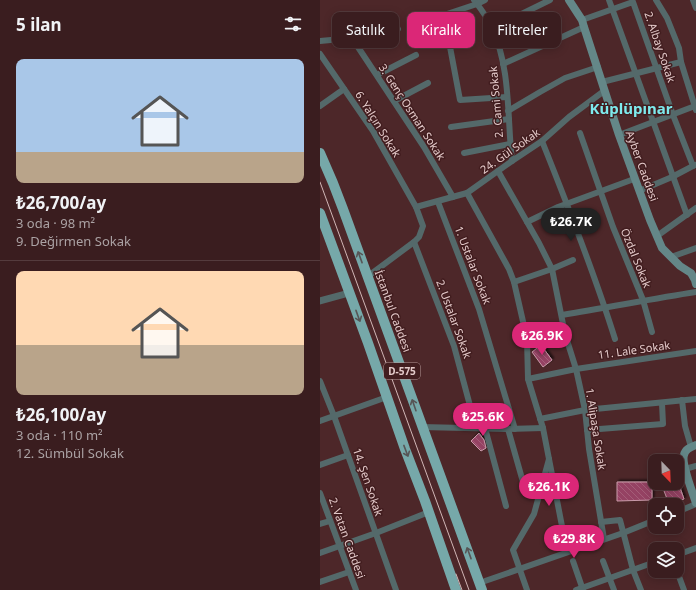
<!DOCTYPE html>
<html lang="tr">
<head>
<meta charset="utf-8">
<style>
	:root { --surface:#3a1d1f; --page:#452a2c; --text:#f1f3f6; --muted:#aba2a4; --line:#543b3d; --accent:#db2777 }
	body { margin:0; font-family:"Noto Sans",sans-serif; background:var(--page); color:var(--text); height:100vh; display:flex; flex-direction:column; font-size:15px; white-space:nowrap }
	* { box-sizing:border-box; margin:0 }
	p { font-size:13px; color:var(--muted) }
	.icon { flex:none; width:22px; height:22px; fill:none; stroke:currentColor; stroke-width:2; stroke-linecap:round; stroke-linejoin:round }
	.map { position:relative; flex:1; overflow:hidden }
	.sheet { display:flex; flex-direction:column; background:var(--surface); width:320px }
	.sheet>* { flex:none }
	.guide { position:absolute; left:12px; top:12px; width:304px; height:36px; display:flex; gap:8px }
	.needle { width:26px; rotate:157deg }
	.buttons { position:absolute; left:328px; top:454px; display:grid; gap:8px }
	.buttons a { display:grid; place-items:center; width:36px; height:36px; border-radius:8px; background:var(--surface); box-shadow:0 2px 10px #0003,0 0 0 1px var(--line); font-size:20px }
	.price { position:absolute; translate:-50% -34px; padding:0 9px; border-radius:14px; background:var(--accent); color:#fff; font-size:13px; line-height:26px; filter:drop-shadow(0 1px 2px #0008) }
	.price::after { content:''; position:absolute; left:50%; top:24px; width:12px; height:9px; margin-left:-6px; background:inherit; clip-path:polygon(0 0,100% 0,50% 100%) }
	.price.current { background:#222; color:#fff }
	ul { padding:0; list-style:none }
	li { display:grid; align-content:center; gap:8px; height:212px; padding:0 16px }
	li+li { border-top:1px solid var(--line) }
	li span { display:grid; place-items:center; height:124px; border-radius:8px; color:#555 }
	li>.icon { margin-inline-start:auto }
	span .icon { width:72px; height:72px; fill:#fffc; stroke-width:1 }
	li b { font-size:17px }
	h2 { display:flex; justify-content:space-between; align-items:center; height:48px; padding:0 16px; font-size:17px }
	.tag { padding:0 14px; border-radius:8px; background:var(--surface); box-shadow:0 2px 10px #0003,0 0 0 1px var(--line); font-size:14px; line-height:36px }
	.tag.current { background:var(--accent); color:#fff }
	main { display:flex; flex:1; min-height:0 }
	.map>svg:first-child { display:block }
</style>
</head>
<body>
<main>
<section class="sheet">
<h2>5 ilan<svg class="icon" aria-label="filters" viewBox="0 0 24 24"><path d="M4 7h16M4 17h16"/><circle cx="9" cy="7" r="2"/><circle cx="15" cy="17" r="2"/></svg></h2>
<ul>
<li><span style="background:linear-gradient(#a9c7e8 75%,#b9a48a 0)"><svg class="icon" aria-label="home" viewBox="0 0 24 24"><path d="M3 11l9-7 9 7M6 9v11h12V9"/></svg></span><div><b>₺26,700/ay</b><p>3 oda · 98 m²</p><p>9. Değirmen Sokak</p></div></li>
<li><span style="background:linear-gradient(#ffd9b3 60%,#b9a48a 0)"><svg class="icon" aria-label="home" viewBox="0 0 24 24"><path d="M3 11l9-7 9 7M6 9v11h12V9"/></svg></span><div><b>₺26,100/ay</b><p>3 oda · 110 m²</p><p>12. Sümbül Sokak</p></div></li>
</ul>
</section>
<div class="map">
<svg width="376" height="590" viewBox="0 0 376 590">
	<defs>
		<pattern id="building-back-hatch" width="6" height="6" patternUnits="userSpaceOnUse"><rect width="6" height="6" fill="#954363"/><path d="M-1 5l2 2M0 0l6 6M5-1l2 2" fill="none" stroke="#a45d78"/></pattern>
		<filter id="shadow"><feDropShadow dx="2" dy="-2" stdDeviation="1" flood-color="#0009"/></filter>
	</defs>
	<rect width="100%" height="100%" fill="#4d2729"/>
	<g fill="url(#building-back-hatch)" stroke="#c99baa" filter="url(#shadow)">
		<polygon points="221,345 232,360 223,367 212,352"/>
		<polygon points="159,433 164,440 166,448 161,451 151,441"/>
		<polygon points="349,457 350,461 339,461"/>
		<polygon points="357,479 364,499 349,504 341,483 357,483"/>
		<polygon points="297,482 332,482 332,500 297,501"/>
	</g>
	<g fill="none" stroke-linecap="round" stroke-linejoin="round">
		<g stroke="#54696a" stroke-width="6">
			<path d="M 154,0 C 161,9 168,18 172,28 C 191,69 187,117 192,161"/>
			<polyline points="165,0 157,4 124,15 140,100 187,97"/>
			<polyline points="289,0 367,215"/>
			<polyline points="336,0 347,18 359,48 361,62 376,110"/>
			<polyline points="373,0 376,8"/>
			<polyline points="262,20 313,2 353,115 373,166"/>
			<polyline points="173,28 230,0"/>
			<polyline points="32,38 104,147 133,197"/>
			<polyline points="0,41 32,38 78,29"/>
			<polyline points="0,54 53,131 96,207 103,226 99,237 94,242 47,277"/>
			<polyline points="183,64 264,27"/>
			<polyline points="57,75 96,55"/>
			<polyline points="282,82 337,68 361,62"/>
			<polyline points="74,101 108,83"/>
			<polyline points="0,106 24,89"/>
			<polyline points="188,111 220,92 245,78 278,67"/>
			<polyline points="131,127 189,119"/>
			<polyline points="260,133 293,227 323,300 332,332"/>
			<polyline points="299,135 375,106"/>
			<path d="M 222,141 C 248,206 274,272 295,339"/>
			<polyline points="144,153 190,144"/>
			<polyline points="178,171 219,243 232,269 245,334 256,369 265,410 269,449 284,539"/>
			<polyline points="319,191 352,177 375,165"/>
			<polyline points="147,193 189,269 194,282 207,339 208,379 223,428 247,552"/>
			<polyline points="118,202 159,309 195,429"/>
			<polyline points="96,207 147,193 192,161 222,141 249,117 284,91"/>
			<polyline points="207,222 238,207 314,179"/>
			<polyline points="337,236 376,208"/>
			<polyline points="94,242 134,346 156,428"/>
			<polyline points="351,257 376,248"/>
			<polyline points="194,282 232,269 253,260"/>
			<path d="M 242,315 C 286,308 331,299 376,292"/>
			<polyline points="208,379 256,369 376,351"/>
			<polyline points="0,381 14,416 76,590"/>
			<polyline points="362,400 365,426 371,447"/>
			<polyline points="220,419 265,410 376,399"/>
			<polyline points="0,421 67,397"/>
			<polyline points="101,427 188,429 223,428"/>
			<polyline points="165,428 186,506"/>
			<polyline points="188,429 203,482"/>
			<polyline points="267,430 343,424 342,403"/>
			<polyline points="0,465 28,455"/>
			<polyline points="365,469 376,466"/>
			<polyline points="0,493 36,590"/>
			<polyline points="357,512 376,504"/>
			<polyline points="281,522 300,520 313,570 321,590"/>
			<polyline points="0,524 10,521"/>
			<polyline points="0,553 56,533 109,512"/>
			<polyline points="357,555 376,548"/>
			<polyline points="253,561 263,590"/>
			<polyline points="283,561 294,590"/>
			<polyline points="357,571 364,590"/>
			<polyline points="165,581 303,533 335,520"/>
			<polyline points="0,582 29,572"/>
			<polyline points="207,590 193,550 214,514 229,459"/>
			<polyline points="256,590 335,562"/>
		</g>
		<polyline stroke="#54696a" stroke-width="7" points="0,301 29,293"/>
		<g stroke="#648788" stroke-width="8">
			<polyline points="249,0 262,20 264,27 299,135 330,220 342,248 360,266 371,273 375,280 376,284"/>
			<path d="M 376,445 C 371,447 365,449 364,455 C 361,464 373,493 376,503"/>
		</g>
		<g stroke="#76a8a9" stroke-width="10">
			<path d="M 0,153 L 13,183 L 23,209 C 69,336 115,463 162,590"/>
			<polyline points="0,213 48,343 85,449 105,501 136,590"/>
		</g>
		<g stroke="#d1b6b6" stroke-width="1">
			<polyline points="0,182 149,590"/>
			<polyline points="136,574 142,590"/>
		</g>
	</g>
	<defs><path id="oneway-shaft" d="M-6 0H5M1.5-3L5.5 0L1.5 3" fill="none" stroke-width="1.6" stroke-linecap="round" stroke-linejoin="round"/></defs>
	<g stroke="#575556">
		<use href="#oneway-shaft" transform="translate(40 257) rotate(-110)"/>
		<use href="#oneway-shaft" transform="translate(38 316) rotate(70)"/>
		<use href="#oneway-shaft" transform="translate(94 405) rotate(-109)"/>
		<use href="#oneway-shaft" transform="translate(86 451) rotate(69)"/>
		<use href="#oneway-shaft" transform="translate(149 553) rotate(-110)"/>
	</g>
	<g text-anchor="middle" stroke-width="3" stroke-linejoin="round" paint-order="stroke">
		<rect fill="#421d1f" stroke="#b49797" stroke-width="1" x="64" y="363" width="36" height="16" rx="3"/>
		<g font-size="10" font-weight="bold" fill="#e5cbcb">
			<text x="82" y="375">D-575</text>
		</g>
		<g font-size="11" fill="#e5cbcb" stroke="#421d1f">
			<text transform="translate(340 47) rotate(71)" y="4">2. Albay Sokak</text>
			<text transform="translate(176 102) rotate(-95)" y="4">2. Cami Sokak</text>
			<text transform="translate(92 112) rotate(57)" y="4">3. Genç Osman Sokak</text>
			<text transform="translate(58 124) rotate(58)" y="4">6. Yalçın Sokak</text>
			<text transform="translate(190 151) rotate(-35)" y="4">24. Gül Sokak</text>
			<text transform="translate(322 166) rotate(70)" y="4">Ayber Caddesi</text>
			<text transform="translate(316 258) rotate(68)" y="4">Özdal Sokak</text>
			<text transform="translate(153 265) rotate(69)" y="4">1. Ustalar Sokak</text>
			<text transform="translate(73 311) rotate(70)" y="4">İstanbul Caddesi</text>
			<text transform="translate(134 319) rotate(70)" y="4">2. Ustalar Sokak</text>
			<text transform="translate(314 350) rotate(-8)" y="4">11. Lale Sokak</text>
			<text transform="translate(276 429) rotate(81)" y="4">1. Alipaşa Sokak</text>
			<text transform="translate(48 482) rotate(71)" y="4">14. Şen Sokak</text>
			<text transform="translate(27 538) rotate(70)" y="4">2. Vatan Caddesi</text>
		</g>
		<g font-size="15" font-weight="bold" fill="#7eeaed" stroke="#421d1f">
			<text x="311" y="114">Küplüpınar</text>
		</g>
	</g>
</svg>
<div class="buttons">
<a><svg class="needle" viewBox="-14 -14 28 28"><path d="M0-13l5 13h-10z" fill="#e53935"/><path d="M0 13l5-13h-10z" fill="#aba2a4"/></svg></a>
<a><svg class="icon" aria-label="locate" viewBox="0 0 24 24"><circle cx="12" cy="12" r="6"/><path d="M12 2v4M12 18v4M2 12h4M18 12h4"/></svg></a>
<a><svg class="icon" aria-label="layers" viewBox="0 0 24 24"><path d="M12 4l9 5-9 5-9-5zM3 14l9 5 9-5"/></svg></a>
</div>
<b class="price current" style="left:251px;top:242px">₺26.7K</b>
<b class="price" style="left:222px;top:356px">₺26.9K</b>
<b class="price" style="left:163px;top:437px">₺25.6K</b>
<b class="price" style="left:229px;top:507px">₺26.1K</b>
<b class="price" style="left:254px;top:559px">₺29.8K</b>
<div class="guide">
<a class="tag">Satılık</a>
<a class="tag current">Kiralık</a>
<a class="tag">Filtreler</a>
</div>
</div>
</main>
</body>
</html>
